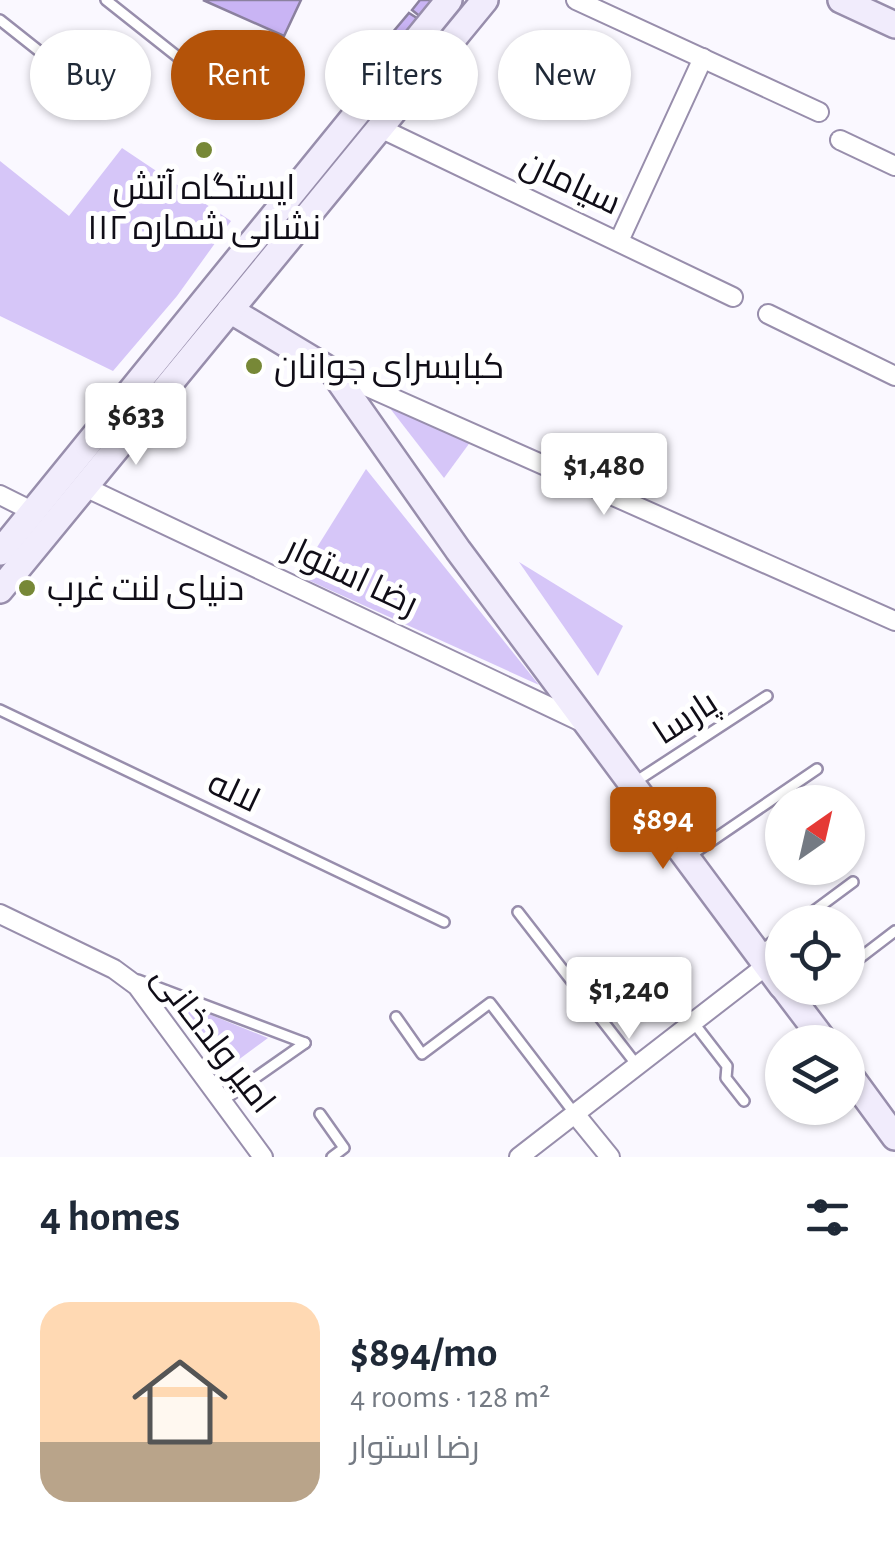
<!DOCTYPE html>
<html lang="en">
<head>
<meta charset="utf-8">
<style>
	:root { --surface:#fff; --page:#f6f6f7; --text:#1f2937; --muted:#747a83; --line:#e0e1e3; --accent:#b45309 }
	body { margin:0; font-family:"Alegreya Sans",Cairo,sans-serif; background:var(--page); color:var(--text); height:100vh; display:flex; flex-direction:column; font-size:38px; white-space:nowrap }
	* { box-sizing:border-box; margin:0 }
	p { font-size:32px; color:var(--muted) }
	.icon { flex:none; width:55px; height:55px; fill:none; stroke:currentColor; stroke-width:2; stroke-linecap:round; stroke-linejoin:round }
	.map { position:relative; height:1157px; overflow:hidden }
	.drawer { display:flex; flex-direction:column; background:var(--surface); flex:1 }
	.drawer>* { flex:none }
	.banner { position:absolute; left:30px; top:30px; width:835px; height:90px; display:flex; gap:20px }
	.needle { width:65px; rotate:34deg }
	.fabs { position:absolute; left:765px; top:785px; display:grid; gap:20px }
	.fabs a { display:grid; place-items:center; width:100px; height:100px; border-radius:50%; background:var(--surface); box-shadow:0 2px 8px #0004; font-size:50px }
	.price { position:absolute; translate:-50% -85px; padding:0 22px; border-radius:10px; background:#fff; color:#222; font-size:32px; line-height:65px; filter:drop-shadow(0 2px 5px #0008) }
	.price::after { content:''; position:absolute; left:50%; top:60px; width:30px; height:22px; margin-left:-15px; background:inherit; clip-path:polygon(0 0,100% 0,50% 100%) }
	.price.on { background:var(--accent); color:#fff }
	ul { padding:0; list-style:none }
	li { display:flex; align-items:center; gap:30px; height:250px; padding:0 40px }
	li+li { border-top:2px solid var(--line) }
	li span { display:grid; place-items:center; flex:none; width:280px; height:200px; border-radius:30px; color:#555 }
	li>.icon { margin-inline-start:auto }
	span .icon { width:120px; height:120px; fill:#fffc; stroke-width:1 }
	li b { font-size:42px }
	h2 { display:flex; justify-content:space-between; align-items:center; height:120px; padding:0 40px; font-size:42px }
	.pill { padding:0 35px; border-radius:45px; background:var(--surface); box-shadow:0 2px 8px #0004; font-size:35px; line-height:90px }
	.pill.on { background:var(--accent); color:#fff }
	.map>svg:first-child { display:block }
</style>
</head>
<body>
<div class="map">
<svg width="895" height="1157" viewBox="0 0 895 1157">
	<rect width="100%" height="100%" fill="#faf8ff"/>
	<g fill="#d6c6f8">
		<polygon points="122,148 231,221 177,296 113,371 0,316 0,161 69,216"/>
		<polygon points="389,407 471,441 444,478"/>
		<polygon points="366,469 539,685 299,576"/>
		<polygon points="519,562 623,626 598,676"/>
		<polygon points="164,996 268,1038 222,1072"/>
	</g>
	<g fill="#c9b4f4" stroke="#8b819f" stroke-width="2.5">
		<polygon points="203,0 301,0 284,36"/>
		<polygon points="420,0 437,0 422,18 412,10"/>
		<polygon points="409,13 420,20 376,71 366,64"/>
	</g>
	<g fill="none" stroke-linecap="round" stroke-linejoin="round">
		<defs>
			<g id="lane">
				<polyline points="106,0 193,69"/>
				<polyline points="0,20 58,66"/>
				<polyline points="0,710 444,922"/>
				<polyline points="635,782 767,696"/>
				<polyline points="691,855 817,769"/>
				<polyline points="518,912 636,1064"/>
				<polyline points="799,922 853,882"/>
				<polyline points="761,951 782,934"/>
				<polyline points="848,967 895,931"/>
				<polyline points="138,980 305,1043"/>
				<polyline points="799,1004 821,988"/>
				<polyline points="396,1017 422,1054 490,1003 575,1114"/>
				<polyline points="693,1022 727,1066 726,1078 744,1101"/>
				<polyline points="222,1101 305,1043"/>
				<polyline points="320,1114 344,1148 332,1157"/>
			</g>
			<g id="street">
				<polyline points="576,0 819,112"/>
				<polyline points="380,128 733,297"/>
				<polyline points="840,140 895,166"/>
				<polyline points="619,241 703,58"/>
				<polyline points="768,314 895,376"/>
				<polyline points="334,372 895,621"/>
				<polyline points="85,487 586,724"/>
				<polyline points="0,495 34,512"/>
				<polyline points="0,914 114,969 137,986 263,1157"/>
				<polyline points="575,1114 610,1157"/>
				<polyline points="519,1157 767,965"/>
			</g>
			<g id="secondary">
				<polyline points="841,0 895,25"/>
				<polyline points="230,310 333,372 458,550 782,986"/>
				<polyline points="0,552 449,0"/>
				<polyline points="0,590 485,0"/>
				<polyline points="784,988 825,1042"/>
				<polyline points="848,1073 895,1137"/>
			</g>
		</defs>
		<use href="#lane" stroke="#988eac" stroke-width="14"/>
		<use href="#street" stroke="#988eac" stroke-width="22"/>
		<use href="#secondary" stroke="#988eac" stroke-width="30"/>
		<use href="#lane" stroke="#fff" stroke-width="9"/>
		<use href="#street" stroke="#fff" stroke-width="18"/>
		<use href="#secondary" stroke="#f1ecfc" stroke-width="25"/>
	</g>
	<g fill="#778837" stroke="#fff" stroke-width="4">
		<circle cx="204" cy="150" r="10"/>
		<circle cx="254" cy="366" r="10"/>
		<circle cx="27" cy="588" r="10"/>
	</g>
	<g text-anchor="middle" stroke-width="10" stroke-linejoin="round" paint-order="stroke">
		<g font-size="35" fill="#100d17" stroke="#fff">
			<text transform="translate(571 182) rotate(25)" y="12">سیامان</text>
			<text transform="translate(352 575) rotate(25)" y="12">رضا استوار</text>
			<text transform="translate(685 717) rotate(-33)" y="12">پارسا</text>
			<text transform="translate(234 791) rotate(25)" y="12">لاله</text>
			<text transform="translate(214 1039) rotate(52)" y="12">امیر ولدخانی</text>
		</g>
		<g font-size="35" fill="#100d17" stroke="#fff" text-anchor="start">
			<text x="204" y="199" text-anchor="middle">ایستگاه آتش<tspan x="204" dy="40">نشانی شماره ۱۱۲</tspan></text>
			<text x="274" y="378">کبابسرای جوانان</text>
			<text x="47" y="600">دنیای لنت غرب</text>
		</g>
	</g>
</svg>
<div class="fabs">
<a><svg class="needle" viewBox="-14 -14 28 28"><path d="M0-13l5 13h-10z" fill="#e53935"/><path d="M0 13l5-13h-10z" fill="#747a83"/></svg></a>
<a><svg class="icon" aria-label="locate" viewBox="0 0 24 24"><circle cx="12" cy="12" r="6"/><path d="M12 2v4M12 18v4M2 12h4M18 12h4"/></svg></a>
<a><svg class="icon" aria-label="layers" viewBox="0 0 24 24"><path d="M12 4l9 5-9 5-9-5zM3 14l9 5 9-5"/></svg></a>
</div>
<b class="price" style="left:136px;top:468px">$633</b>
<b class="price" style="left:604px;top:518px">$1,480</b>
<b class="price on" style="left:663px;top:872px">$894</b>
<b class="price" style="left:629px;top:1042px">$1,240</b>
<div class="banner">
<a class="pill">Buy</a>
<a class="pill on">Rent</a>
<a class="pill">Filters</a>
<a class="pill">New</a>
</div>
</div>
<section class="drawer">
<h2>4 homes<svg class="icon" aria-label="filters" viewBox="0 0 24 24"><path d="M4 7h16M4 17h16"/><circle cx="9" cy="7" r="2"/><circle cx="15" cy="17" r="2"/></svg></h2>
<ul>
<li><span style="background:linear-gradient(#ffd9b3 70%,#b9a48a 0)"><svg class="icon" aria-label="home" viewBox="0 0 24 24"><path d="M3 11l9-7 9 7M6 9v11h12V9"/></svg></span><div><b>$894/mo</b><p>4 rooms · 128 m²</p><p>رضا استوار</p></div></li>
</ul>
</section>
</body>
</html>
